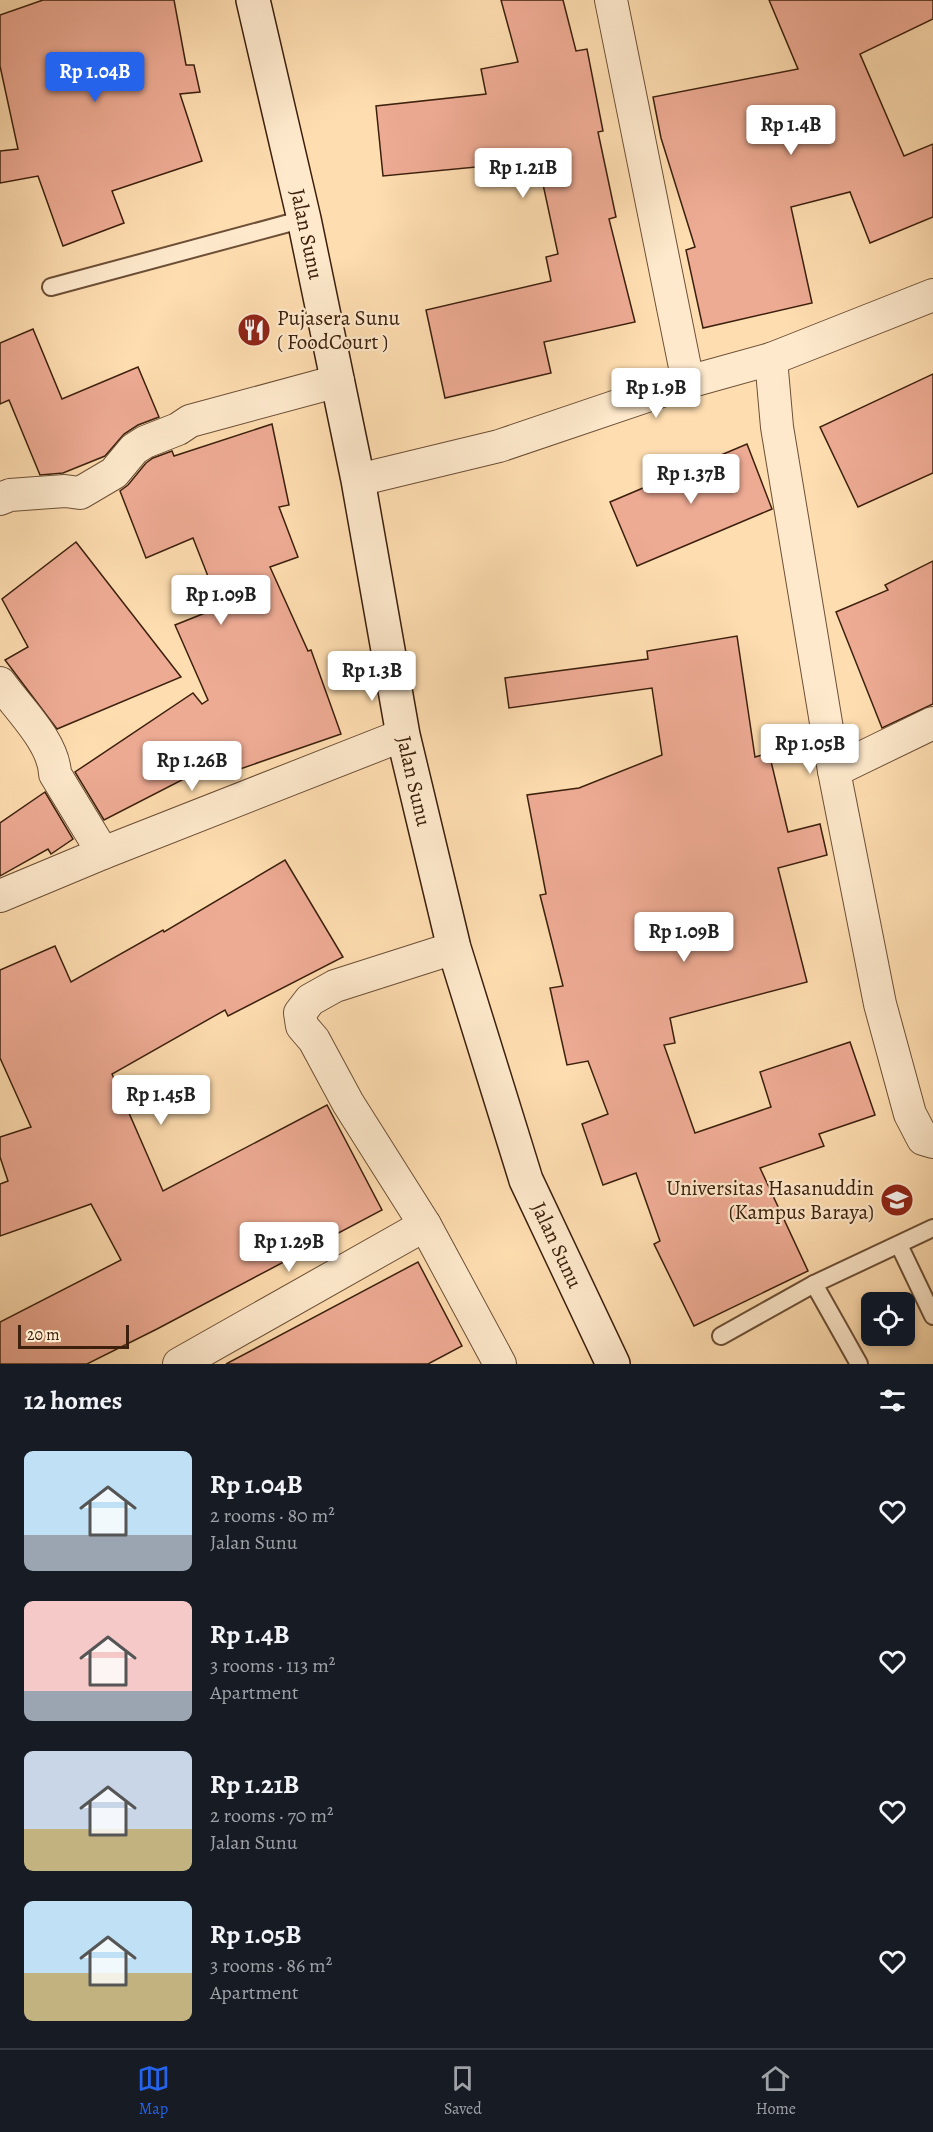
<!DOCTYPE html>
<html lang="en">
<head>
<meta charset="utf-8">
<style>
	:root { --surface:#171b24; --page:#242831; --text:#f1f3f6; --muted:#9ea1a6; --line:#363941; --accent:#2563eb }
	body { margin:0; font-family:Alegreya,serif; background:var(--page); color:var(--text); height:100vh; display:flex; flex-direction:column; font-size:22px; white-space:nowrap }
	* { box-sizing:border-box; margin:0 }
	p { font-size:20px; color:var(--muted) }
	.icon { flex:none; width:33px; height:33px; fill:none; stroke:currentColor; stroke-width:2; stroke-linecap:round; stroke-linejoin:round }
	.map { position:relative; height:1364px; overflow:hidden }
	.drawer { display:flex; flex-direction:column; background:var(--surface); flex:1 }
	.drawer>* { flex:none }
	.controls { position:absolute; left:861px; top:1292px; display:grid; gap:12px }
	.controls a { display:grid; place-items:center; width:54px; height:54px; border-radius:9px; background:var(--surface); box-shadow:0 3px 9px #0003; font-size:30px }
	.scale { position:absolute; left:18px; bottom:15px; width:111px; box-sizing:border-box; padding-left:6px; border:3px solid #3c200d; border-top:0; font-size:16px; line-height:21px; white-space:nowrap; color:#3c200d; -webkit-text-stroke:4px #fee9cc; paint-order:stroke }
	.price { position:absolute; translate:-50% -51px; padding:0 14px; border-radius:6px; background:#fff; color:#222; font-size:20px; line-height:39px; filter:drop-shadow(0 2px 3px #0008) }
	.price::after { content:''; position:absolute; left:50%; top:36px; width:18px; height:14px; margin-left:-9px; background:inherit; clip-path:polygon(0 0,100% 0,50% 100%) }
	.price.on { background:var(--accent); color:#fff }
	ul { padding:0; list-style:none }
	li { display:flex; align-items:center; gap:18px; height:150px; padding:0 24px }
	li span { display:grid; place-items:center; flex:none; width:168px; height:120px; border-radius:9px; color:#555 }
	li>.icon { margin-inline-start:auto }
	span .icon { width:72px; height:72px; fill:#fffc; stroke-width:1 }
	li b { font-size:26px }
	h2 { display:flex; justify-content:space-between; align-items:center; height:72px; padding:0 24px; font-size:26px }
	.dock { display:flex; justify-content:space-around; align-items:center; height:84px; border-top:2px solid var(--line); background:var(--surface); font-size:16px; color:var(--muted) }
	.dock a { display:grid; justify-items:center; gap:3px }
	.dock .on { color:var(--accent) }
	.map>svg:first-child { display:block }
</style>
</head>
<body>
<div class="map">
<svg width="933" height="1364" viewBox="0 0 933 1364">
	<rect width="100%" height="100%" fill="#feddb0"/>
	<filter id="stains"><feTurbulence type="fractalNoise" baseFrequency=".00333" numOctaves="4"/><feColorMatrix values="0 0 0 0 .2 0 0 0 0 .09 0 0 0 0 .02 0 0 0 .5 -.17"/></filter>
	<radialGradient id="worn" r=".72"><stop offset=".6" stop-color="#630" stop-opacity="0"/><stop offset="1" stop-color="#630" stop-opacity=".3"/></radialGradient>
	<g fill="#eeab94" stroke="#3c200d" stroke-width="1.5">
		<polygon points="43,0 174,0 186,65 194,65 200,92 180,94 202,161 112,191 124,223 63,246 38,176 0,183 0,151 18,149 0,66 0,15"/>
		<polygon points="501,0 563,0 576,51 587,49 603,131 598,132 616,217 609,219 635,322 544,342 551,373 445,398 426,310 551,281 546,257 558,254 538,161 383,176 376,106 486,94 481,69 518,62"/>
		<polygon points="769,0 933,0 933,19 860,54 904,156 933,144 933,217 870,243 850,192 791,207 812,303 703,328 686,250 695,247 661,138 653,97 798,69"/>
		<polygon points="33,329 62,399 138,367 159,417 138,425 124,434 105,456 63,473 40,475 9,400 0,404 0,343"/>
		<polygon points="933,374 933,473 858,507 820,427"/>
		<polygon points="272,424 289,505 279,507 298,557 270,567 308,651 311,650 341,734 214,778 209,766 104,820 75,772 193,693 202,704 208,700 175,625 220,607 193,538 146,558 120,491 128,485 146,463 153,458 172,451 174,456"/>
		<polygon points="747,444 772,509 637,566 610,502"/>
		<polygon points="76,542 181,677 57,729 5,660 28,647 2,599"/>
		<polygon points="933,561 933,704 882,728 836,612 888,590 885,585"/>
		<polygon points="737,636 755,757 769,753 788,832 820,824 827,855 778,868 807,982 670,1018 675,1043 664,1045 695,1133 771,1107 760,1072 850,1042 875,1115 819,1134 824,1146 760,1168 808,1271 694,1326 654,1244 660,1241 636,1173 603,1185 582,1124 608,1114 588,1061 567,1065 550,988 563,986 540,895 546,894 527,795 579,788 662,755 652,688 509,708 505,678 648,659 647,651"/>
		<polygon points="45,792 73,839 51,854 48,849 0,876 0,823"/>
		<polygon points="285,860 343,957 228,1016 225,1010 112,1074 163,1191 327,1105 382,1210 157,1329 87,1364 0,1364 0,1322 121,1260 91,1204 0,1236 0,1184 8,1181 0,1157 0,1137 31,1127 0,1058 0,970 55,946 71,982 163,930 164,932"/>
		<polygon points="418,1262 462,1346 428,1364 226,1364"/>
	</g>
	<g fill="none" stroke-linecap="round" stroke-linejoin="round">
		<defs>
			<g id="service">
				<polyline points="51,287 304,219"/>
				<polyline points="899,1245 933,1316"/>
				<polyline points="814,1284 859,1364"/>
				<polyline points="721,1336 814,1284 933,1228"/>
			</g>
			<g id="minor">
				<polyline points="611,0 688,382"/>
				<polyline points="771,359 777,427 834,771 880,1004 910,1114 923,1139 933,1142"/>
				<polyline points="358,480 499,446 688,382 771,359 933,295"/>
				<polyline points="0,499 10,495 37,493 65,491 80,493 114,473 134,449 145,442 178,429 190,421 338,381"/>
				<path d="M 0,683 C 17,707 54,742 55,774 L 103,853"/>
				<polyline points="834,771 933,723"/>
				<polyline points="0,896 103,853 403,735"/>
				<polyline points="454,948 335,986 310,1000 300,1013 302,1026 314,1040 348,1103 425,1225 500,1364"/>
				<polyline points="179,1364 425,1225"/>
			</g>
			<polyline id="secondary" points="253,0 304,219 358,480 403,735 454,948 526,1180 613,1364"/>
		</defs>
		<use href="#service" stroke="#6c4f36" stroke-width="20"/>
		<use href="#minor" stroke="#6c4f36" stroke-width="34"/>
		<use href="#secondary" stroke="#3c200d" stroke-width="36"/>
		<use href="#service" stroke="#fee9cc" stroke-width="16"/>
		<use href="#minor" stroke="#fee9cc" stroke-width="32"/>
		<use href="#secondary" stroke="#fee9cc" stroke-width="33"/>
	</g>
	<defs>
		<symbol id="restaurant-disc" viewBox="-11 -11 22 22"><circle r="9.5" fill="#8f2418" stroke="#fee9cc"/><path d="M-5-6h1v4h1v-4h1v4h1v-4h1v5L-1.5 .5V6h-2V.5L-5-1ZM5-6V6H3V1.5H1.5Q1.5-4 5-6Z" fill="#fff"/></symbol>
		<symbol id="university-disc" viewBox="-11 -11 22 22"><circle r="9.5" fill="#8f2418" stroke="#fee9cc"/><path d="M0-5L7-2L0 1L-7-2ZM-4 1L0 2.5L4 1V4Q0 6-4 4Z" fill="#fff"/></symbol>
	</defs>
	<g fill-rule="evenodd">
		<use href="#restaurant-disc" x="235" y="311" width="38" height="38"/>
		<use href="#university-disc" x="878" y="1181" width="38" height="38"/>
	</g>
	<g text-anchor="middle" stroke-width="4.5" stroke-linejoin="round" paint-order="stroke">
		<g font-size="21" fill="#3c200d" stroke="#fee9cc">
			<text transform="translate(307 234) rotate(78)" y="7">Jalan Sunu</text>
			<text transform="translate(414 781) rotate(77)" y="7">Jalan Sunu</text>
			<text transform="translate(557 1245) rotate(65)" y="7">Jalan Sunu</text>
		</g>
		<g font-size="21" fill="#3c200d" stroke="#fee9cc" text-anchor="start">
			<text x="277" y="325">Pujasera Sunu<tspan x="277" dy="24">( FoodCourt )</tspan></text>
			<text x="874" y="1195" text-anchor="end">Universitas Hasanuddin<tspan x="874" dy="24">(Kampus Baraya)</tspan></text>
		</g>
	</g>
	<rect width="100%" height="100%" filter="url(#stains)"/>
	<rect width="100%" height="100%" fill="url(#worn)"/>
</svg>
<div class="controls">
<a><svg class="icon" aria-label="locate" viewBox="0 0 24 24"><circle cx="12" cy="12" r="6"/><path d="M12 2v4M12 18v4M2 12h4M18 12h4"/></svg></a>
</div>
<div class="scale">20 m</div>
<b class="price on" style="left:95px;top:103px">Rp 1.04B</b>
<b class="price" style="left:791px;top:156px">Rp 1.4B</b>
<b class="price" style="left:523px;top:199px">Rp 1.21B</b>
<b class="price" style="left:656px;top:419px">Rp 1.9B</b>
<b class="price" style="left:691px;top:505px">Rp 1.37B</b>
<b class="price" style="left:221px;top:626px">Rp 1.09B</b>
<b class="price" style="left:372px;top:702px">Rp 1.3B</b>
<b class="price" style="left:810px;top:775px">Rp 1.05B</b>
<b class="price" style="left:192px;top:792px">Rp 1.26B</b>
<b class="price" style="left:684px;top:963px">Rp 1.09B</b>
<b class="price" style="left:161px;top:1126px">Rp 1.45B</b>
<b class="price" style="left:289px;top:1273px">Rp 1.29B</b>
</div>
<section class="drawer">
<h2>12 homes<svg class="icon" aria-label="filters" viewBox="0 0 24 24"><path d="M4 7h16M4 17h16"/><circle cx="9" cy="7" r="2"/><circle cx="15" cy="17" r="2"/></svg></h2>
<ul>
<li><span style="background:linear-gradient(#bfe0f5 70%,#9aa5b1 0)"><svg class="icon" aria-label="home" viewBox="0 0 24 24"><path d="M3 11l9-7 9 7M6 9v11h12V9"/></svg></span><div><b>Rp 1.04B</b><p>2 rooms · 80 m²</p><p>Jalan Sunu</p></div><svg class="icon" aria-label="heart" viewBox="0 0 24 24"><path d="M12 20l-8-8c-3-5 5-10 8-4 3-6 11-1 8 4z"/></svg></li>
<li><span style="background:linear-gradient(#f6c9c9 75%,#9aa5b1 0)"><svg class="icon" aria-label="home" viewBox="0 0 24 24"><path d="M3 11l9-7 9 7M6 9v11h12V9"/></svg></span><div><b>Rp 1.4B</b><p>3 rooms · 113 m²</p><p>Apartment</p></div><svg class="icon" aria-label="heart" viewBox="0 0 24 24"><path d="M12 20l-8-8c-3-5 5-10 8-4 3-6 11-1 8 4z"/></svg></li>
<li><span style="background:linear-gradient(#c9d6e8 65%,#c2b280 0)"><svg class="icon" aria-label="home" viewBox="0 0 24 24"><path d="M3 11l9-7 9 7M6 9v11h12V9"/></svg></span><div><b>Rp 1.21B</b><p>2 rooms · 70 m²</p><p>Jalan Sunu</p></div><svg class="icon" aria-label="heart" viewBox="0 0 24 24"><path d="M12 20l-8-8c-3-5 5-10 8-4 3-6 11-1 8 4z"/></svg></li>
<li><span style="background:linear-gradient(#bfe0f5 60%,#c2b280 0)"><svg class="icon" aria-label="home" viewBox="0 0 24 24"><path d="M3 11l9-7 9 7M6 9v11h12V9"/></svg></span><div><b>Rp 1.05B</b><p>3 rooms · 86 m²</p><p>Apartment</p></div><svg class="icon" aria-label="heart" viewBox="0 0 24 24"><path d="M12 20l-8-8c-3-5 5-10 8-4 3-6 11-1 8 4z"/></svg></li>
</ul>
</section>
<nav class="dock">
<a class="on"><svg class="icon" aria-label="map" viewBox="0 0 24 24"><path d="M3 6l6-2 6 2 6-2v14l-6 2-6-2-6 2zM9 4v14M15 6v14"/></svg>Map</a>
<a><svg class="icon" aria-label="saved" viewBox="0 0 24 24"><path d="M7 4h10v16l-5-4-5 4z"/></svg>Saved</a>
<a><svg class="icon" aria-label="home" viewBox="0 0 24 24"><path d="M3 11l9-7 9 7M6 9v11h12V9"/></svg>Home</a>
</nav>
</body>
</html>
